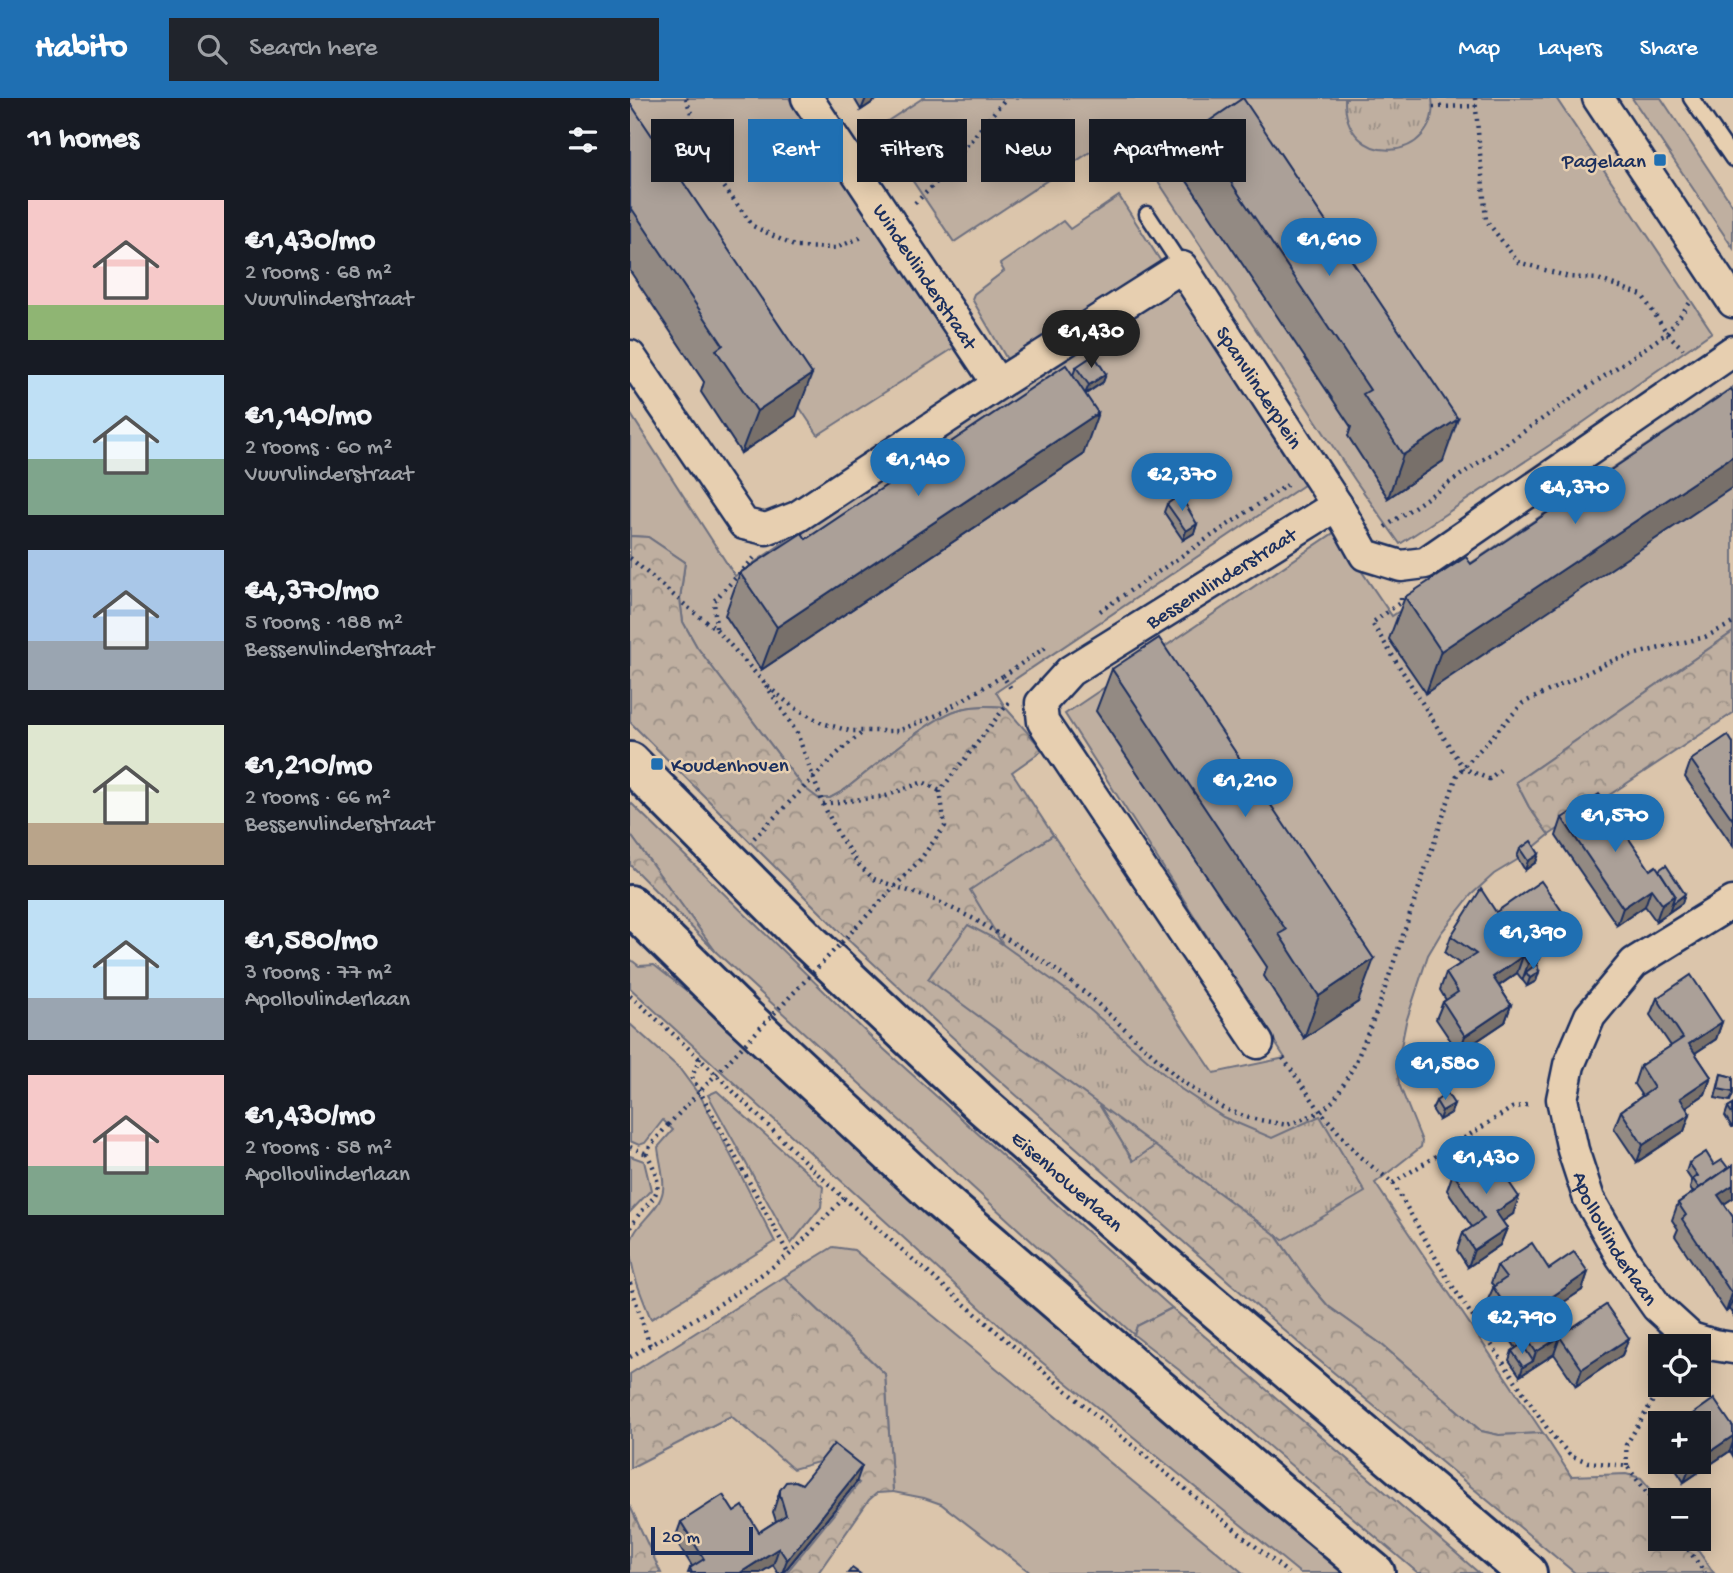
<!DOCTYPE html>
<html lang="en">
<head>
<meta charset="utf-8">
<style>
	:root { --surface:#171b24; --page:#20242c; --text:#f1f3f6; --muted:#9ea1a6; --accent:#1f6fb2 }
	body { margin:0; font-family:"Gochi Hand",sans-serif; background:var(--page); color:var(--text); height:100vh; display:flex; flex-direction:column; font-size:26px; white-space:nowrap }
	* { box-sizing:border-box; margin:0 }
	p { font-size:23px; color:var(--muted) }
	.icon { flex:none; width:38px; height:38px; fill:none; stroke:currentColor; stroke-width:2; stroke-linecap:round; stroke-linejoin:round }
	.map { position:relative; flex:1; overflow:hidden }
	.sheet { display:flex; flex-direction:column; background:var(--surface); width:630px }
	.sheet>* { flex:none }
	.banner { position:absolute; left:21px; top:21px; width:665px; height:63px; display:flex; gap:14px }
	.buttons { position:absolute; left:1018px; top:1236px; display:grid; gap:14px }
	.buttons a { display:grid; place-items:center; width:63px; height:63px; border-radius:0px; background:var(--surface); box-shadow:0 4px 18px #0003; font-size:35px }
	.scale { position:absolute; left:21px; bottom:18px; width:102px; box-sizing:border-box; padding-left:7px; border:4px solid #1b2f5e; border-top:0; font-size:19px; line-height:24px; white-space:nowrap; color:#1b2f5e; -webkit-text-stroke:5px #e7cfb0; paint-order:stroke }
	.price { position:absolute; translate:-50% -60px; padding:0 16px; border-radius:24px; background:var(--accent); color:#fff; font-size:23px; line-height:46px; filter:drop-shadow(0 2px 4px #0008) }
	.price::after { content:''; position:absolute; left:50%; top:42px; width:21px; height:16px; margin-left:-10px; background:inherit; clip-path:polygon(0 0,100% 0,50% 100%) }
	.price.current { background:#222; color:#fff }
	ul { padding:0; list-style:none }
	li { display:flex; align-items:center; gap:21px; height:175px; padding:0 28px }
	li span { display:grid; place-items:center; flex:none; width:196px; height:140px; border-radius:0px; color:#555 }
	li>.icon { margin-inline-start:auto }
	span .icon { width:84px; height:84px; fill:#fffc; stroke-width:1 }
	li b { font-size:30px }
	h2 { display:flex; justify-content:space-between; align-items:center; height:84px; padding:0 28px; font-size:30px }
	.pill { padding:0 24px; border-radius:0px; background:var(--surface); box-shadow:0 4px 18px #0003; font-size:24px; line-height:63px }
	.pill.current { background:var(--accent); color:#fff }
	header { display:flex; align-items:center; gap:42px; box-sizing:border-box; height:98px; padding:0 35px; background:var(--accent); color:#fff }
	header strong { font-size:33px }
	nav { display:flex; gap:38px; margin-inline-start:auto; font-size:24px }
	.search { width:490px; height:63px; background:var(--page); display:flex; align-items:center; gap:18px; box-sizing:border-box; padding:0 24px; border-radius:0px; color:var(--muted); font-size:26px }
	main { display:flex; flex:1; min-height:0 }
	.map>svg:first-child { display:block }
</style>
</head>
<body>
<header>
<strong>Habito</strong>
<div class="search"><svg class="icon" aria-label="search" viewBox="0 0 24 24"><circle cx="10" cy="10" r="6"/><path d="M15 15l6 6"/></svg>Search here</div>
<nav><a>Map</a><a>Layers</a><a>Share</a></nav>
</header>
<main>
<section class="sheet">
<h2>11 homes<svg class="icon" aria-label="filters" viewBox="0 0 24 24"><path d="M4 7h16M4 17h16"/><circle cx="9" cy="7" r="2"/><circle cx="15" cy="17" r="2"/></svg></h2>
<ul>
<li><span style="background:linear-gradient(#f6c9c9 75%,#8fb573 0)"><svg class="icon" aria-label="home" viewBox="0 0 24 24"><path d="M3 11l9-7 9 7M6 9v11h12V9"/></svg></span><div><b>€1,430/mo</b><p>2 rooms · 68 m²</p><p>Vuurvlinderstraat</p></div></li>
<li><span style="background:linear-gradient(#bfe0f5 60%,#7fa58c 0)"><svg class="icon" aria-label="home" viewBox="0 0 24 24"><path d="M3 11l9-7 9 7M6 9v11h12V9"/></svg></span><div><b>€1,140/mo</b><p>2 rooms · 60 m²</p><p>Vuurvlinderstraat</p></div></li>
<li><span style="background:linear-gradient(#a9c7e8 65%,#9aa5b1 0)"><svg class="icon" aria-label="home" viewBox="0 0 24 24"><path d="M3 11l9-7 9 7M6 9v11h12V9"/></svg></span><div><b>€4,370/mo</b><p>5 rooms · 188 m²</p><p>Bessenvlinderstraat</p></div></li>
<li><span style="background:linear-gradient(#dfe7d0 70%,#b9a48a 0)"><svg class="icon" aria-label="home" viewBox="0 0 24 24"><path d="M3 11l9-7 9 7M6 9v11h12V9"/></svg></span><div><b>€1,210/mo</b><p>2 rooms · 66 m²</p><p>Bessenvlinderstraat</p></div></li>
<li><span style="background:linear-gradient(#bfe0f5 70%,#9aa5b1 0)"><svg class="icon" aria-label="home" viewBox="0 0 24 24"><path d="M3 11l9-7 9 7M6 9v11h12V9"/></svg></span><div><b>€1,580/mo</b><p>3 rooms · 77 m²</p><p>Apollovlinderlaan</p></div></li>
<li><span style="background:linear-gradient(#f6c9c9 65%,#7fa58c 0)"><svg class="icon" aria-label="home" viewBox="0 0 24 24"><path d="M3 11l9-7 9 7M6 9v11h12V9"/></svg></span><div><b>€1,430/mo</b><p>2 rooms · 58 m²</p><p>Apollovlinderlaan</p></div></li>
</ul>
</section>
<div class="map">
<svg width="1103" height="1475" viewBox="0 0 1103 1475">
	<defs>
		<pattern id="forest-crowns" width="20" height="18" patternUnits="userSpaceOnUse" patternTransform="scale(1.75)"><rect width="20" height="18" fill="#bfafa0"/><path d="M2 6a3 3 0 1 1 6 0M12 15a3 3 0 1 1 6 0" fill="none" stroke="#9a8f86"/></pattern>
		<pattern id="park-tufts" width="24" height="20" patternUnits="userSpaceOnUse" patternTransform="scale(1.75)"><rect width="24" height="20" fill="#bfafa0"/><path d="M3 7l-1-3M5 7V3M7 7l1-3M15 17l-1-3M17 17v-4M19 17l1-3" fill="none" stroke="#9a8f86"/></pattern>
	</defs>
	<rect width="100%" height="100%" fill="#dbc5ab"/>
	<filter id="ink" filterUnits="userSpaceOnUse"><feTurbulence type="fractalNoise" baseFrequency=".0143" numOctaves="2"/><feDisplacementMap in="SourceGraphic" scale="14" xChannelSelector="R" yChannelSelector="G"/><feConvolveMatrix kernelMatrix="1 2 1 2 8 2 1 2 1" color-interpolation-filters="sRGB"/></filter>
	<g filter="url(#ink)">
		<g fill="#bfafa0" stroke="#6d6f7f" stroke-width="2">
			<polygon points="0,0 159,0 330,246 188,337 0,55"/>
			<polygon points="293,0 926,0 1082,234 941,333 770,446 725,382 522,74 495,31 324,144 247,30"/>
			<polygon points="1002,0 1031,0 1103,108 1103,150"/>
			<path d="M 489,98 L 674,387 L 366,594 L 375,609 C 360,608 346,607 331,611 C 301,618 241,672 213,693 L 200,700 L 188,701 L 172,688 L 67,549 L 53,524 L 50,501 L 55,464 L 18,439 L 0,438 L 0,315 L 105,478 L 389,282 L 342,201 L 344,196 L 374,173 L 370,166 L 433,123 L 440,131 Z"/>
			<polygon points="1103,289 1103,534 886,684 899,709 919,737 892,759 864,776 841,797 811,835 798,857 776,924 767,968 769,986 792,1043 791,1049 745,1085 913,1335 869,1337 851,1333 751,1246 698,1208 681,1188 577,1039 503,1063 339,792 423,737 584,975 655,960 435,616 705,434 762,518"/>
			<polygon points="0,704 246,944 542,1210 507,1228 504,1237 86,854 0,736"/>
			<polygon points="0,861 9,868 24,867 100,927 415,1218 714,1475 670,1475 391,1247 0,890"/>
			<path d="M 0,926 L 49,970 L 72,1001 L 145,1144 L 21,1221 C 12,1199 0,1172 0,1148 C 3,1125 30,1114 33,1092 C 35,1079 29,1062 28,1049 L 43,1032 L 33,1022 L 15,1045 L 9,1047 L 0,1043 Z"/>
			<polygon points="87,993 193,1089 191,1109 161,1146 78,997"/>
			<polygon points="0,1058 14,1063 21,1092 0,1114"/>
			<polygon points="203,1149 224,1152 613,1475 401,1475 311,1406 294,1400 263,1394 255,1276 154,1179"/>
		</g>
		<g fill="url(#forest-crowns)" stroke="#6d6f7f" stroke-width="2">
			<path d="M 0,438 L 18,439 L 55,464 L 50,501 L 53,524 L 67,549 L 172,688 L 188,700 L 200,700 L 213,693 C 241,672 301,618 331,611 C 346,607 360,608 375,609 L 413,652 L 382,674 L 423,737 L 340,792 L 503,1063 L 565,1020 L 577,1039 L 681,1188 L 698,1208 L 751,1246 L 851,1333 L 869,1337 L 913,1335 L 941,1378 L 996,1376 L 1011,1380 L 1031,1403 L 1031,1440 L 1059,1440 L 1084,1475 L 945,1475 L 679,1254 L 361,975 L 214,838 L 0,624 Z"/>
			<polygon points="1103,534 1103,615 919,737 899,709 886,684"/>
			<polygon points="0,736 86,854 0,767"/>
			<polygon points="154,1179 255,1276 263,1394 247,1395 239,1402 188,1475 156,1475 229,1385 199,1361 163,1371 101,1318 0,1370 0,1276"/>
			<polygon points="542,1210 849,1475 788,1475 549,1272 504,1237 507,1228"/>
			<polygon points="0,1408 31,1475 0,1475"/>
		</g>
		<g fill="url(#park-tufts)" stroke="#6d6f7f" stroke-width="2">
			<path d="M 715,0 L 802,0 C 811,64 713,74 715,0 Z"/>
			<polygon points="338,827 365,841 443,897 551,991 593,1019 642,1040 690,1018 735,1094 653,1142 298,881"/>
		</g>
		<g fill="none" stroke-linecap="round" stroke-linejoin="round">
			<defs>
				<g id="service">
					<polyline points="1061,0 1103,61"/>
					<polyline points="517,116 552,169"/>
				</g>
				<g id="minor">
					<path id="s1" d="M 177,0 L 368,286"/>
					<polyline points="968,0 1103,204"/>
					<path id="s2" d="M 0,258 L 114,426 L 136,431 L 167,419 L 368,286 L 552,169 L 707,407"/>
					<path id="s3" d="M 1103,804 L 1004,865 L 960,918 L 939,967 L 932,1001 L 943,1052 L 959,1101 L 991,1158 L 1027,1209 L 1061,1240 L 1084,1247 L 1103,1250"/>
					<path id="s4" d="M 628,945 L 413,624 L 411,605 L 440,573 L 707,407 L 735,457 L 771,468 L 795,465 L 1103,253"/>
				</g>
				<g id="primary">
					<path id="s5" d="M 0,664 L 180,845 L 353,1008 L 526,1160 L 897,1475"/>
					<polyline points="0,807 112,917 308,1100 641,1388 745,1475"/>
				</g>
			</defs>
			<use href="#service" stroke="#1b2f5e" stroke-width="19"/>
			<use href="#minor" stroke="#1b2f5e" stroke-width="35"/>
			<use href="#primary" stroke="#1b2f5e" stroke-width="44"/>
			<g stroke="#1b2f5e" stroke-width="4.5" stroke-dasharray="2 5" stroke-linecap="butt">
				<polyline points="56,0 78,67 123,128 166,149 206,150 232,139"/>
				<polyline points="845,0 856,122 888,164 939,179 968,181 1012,197 1037,235 1062,202"/>
				<polyline points="803,9 846,8"/>
				<polyline points="285,105 304,87 376,0"/>
				<polyline points="755,429 1037,235 1053,251"/>
				<polyline points="0,460 62,513 86,531 136,587 162,608 192,625 220,633 268,633 307,617 373,578 382,592"/>
				<polyline points="771,500 771,504 742,525 833,670 859,681 870,672"/>
				<polyline points="470,513 657,387"/>
				<polyline points="86,530 84,503 124,460"/>
				<polyline points="373,578 416,549"/>
				<polyline points="136,587 167,635 193,706 209,738 229,767 244,781 305,802 344,821 418,866 459,898 554,985 595,1011 619,1020 657,1027 691,1014 705,1001 725,966 749,908 827,677 833,670 893,605 986,561 1075,539 1103,525"/>
				<polyline points="193,706 256,698 293,684 310,693"/>
				<polyline points="124,740 211,652 233,634"/>
				<polyline points="289,763 315,728 310,693 379,604"/>
				<path d="M 0,898 C 76,962 142,1035 216,1102 C 359,1231 509,1353 658,1475"/>
				<polyline points="70,960 62,979 159,1157"/>
				<polyline points="653,960 691,1014 730,1059 763,1085 819,1183 921,1336 940,1357 958,1364 997,1368 1031,1414"/>
				<polyline points="0,1049 17,1056"/>
				<polyline points="763,1085 882,1010 901,1006"/>
				<path d="M 0,1130 C 19,1096 41,1102 17,1056 L 20,1048 L 38,1027"/>
				<polyline points="0,1185 20,1248"/>
				<polyline points="0,1259 93,1204 159,1157 214,1100"/>
				<polyline points="997,1368 996,1347 1033,1286"/>
				<polyline points="1050,1440 1075,1475"/>
			</g>
			<use href="#service" stroke="#e7cfb0" stroke-width="14"/>
			<use href="#minor" stroke="#e7cfb0" stroke-width="30"/>
			<use href="#primary" stroke="#e7cfb0" stroke-width="38"/>
			<polyline stroke="#1b2f5e" stroke-width="4.5" stroke-dasharray="2 5" stroke-linecap="butt" points="38,1027 289,763"/>
		</g>
		<g fill="#938a83" stroke="#1b2f5e" stroke-width="2">
			<polygon points="224,0 249,0 231,12"/>
			<polygon points="0,5 166,318 111,355 71,294 74,284 0,173"/>
			<polygon points="566,32 813,363 758,400 718,338 721,329 551,74"/>
			<polygon points="446,269 476,276 473,284 456,296 453,357 131,572 95,517 110,475 176,441 443,277"/>
			<polygon points="1103,294 796,595 759,541 775,499 841,466"/>
			<polygon points="537,406 567,426 564,435 553,442 534,414"/>
			<polygon points="482,571 728,904 674,940 634,878 637,869 466,613"/>
			<polygon points="1103,645 1103,748 1055,679 1061,662"/>
			<polygon points="932,720 1020,772 1029,772 1055,796 1052,805 1026,823 1015,808 987,827 926,738"/>
			<polygon points="890,751 909,756 906,764 895,772 887,759"/>
			<polygon points="866,814 927,833 908,847 910,858 907,866 909,874 906,883 897,888 887,875 869,888 881,907 875,924 829,955 806,921 813,904 816,902 810,892 816,875 830,866 815,855 821,838"/>
			<polygon points="1027,900 1092,924 1086,941 1065,955 1081,979 1075,996 1056,1009 1060,1016 1054,1033 1007,1064 984,1030 991,1013 1012,998 1004,986 1010,968 1041,948 1020,917"/>
			<polygon points="1091,976 1103,979 1103,996 1100,1003 1085,1000"/>
			<polygon points="806,1003 821,1015 809,1022 802,1011"/>
			<polygon points="1103,1006 1103,1029 1102,1029 1095,1018 1098,1009"/>
			<polygon points="1059,1065 1103,1100 1094,1106 1103,1119 1103,1217 1099,1211 1096,1214 1045,1138 1048,1131 1042,1122 1048,1105 1063,1095 1060,1090 1062,1083 1056,1074"/>
			<polygon points="823,1075 883,1116 872,1123 877,1130 870,1147 838,1169 827,1152 833,1135 842,1129 817,1092"/>
			<polygon points="867,1168 958,1174 952,1192 919,1213 934,1235 999,1240 992,1257 946,1288 924,1256 890,1278 879,1262 882,1253 886,1250 856,1206 864,1188 861,1185"/>
			<polygon points="1103,1329 1103,1358 1100,1353 1054,1384 1040,1363 1069,1363"/>
			<polygon points="226,1385 153,1475 148,1475 143,1467 130,1475 58,1475 60,1470 62,1468 45,1441 51,1424 104,1414 129,1434 146,1423 143,1414 150,1392 172,1386"/>
		</g>
		<g fill="#78706a" stroke="#1b2f5e" stroke-width="2">
			<polygon points="236,0 249,0 231,12"/>
			<polygon points="182,276 166,318 111,355 127,313"/>
			<polygon points="476,276 473,284 455,296 459,287"/>
			<polygon points="468,315 453,357 131,572 147,529"/>
			<polygon points="828,321 813,363 758,400 773,357"/>
			<polygon points="1103,358 1103,389 796,595 811,553"/>
			<polygon points="567,426 564,435 553,442 556,433"/>
			<polygon points="909,756 906,764 895,772 898,763"/>
			<polygon points="1021,791 1015,808 987,827 993,810"/>
			<polygon points="1055,796 1052,805 1039,814 1042,806"/>
			<polygon points="1045,797 1039,814 1026,823 1032,806"/>
			<polygon points="934,816 927,833 899,853 906,836"/>
			<polygon points="893,858 887,875 857,896 863,879"/>
			<polygon points="910,858 904,875 896,874 892,883 898,866"/>
			<polygon points="744,861 728,904 674,940 689,898"/>
			<polygon points="909,874 906,883 897,888 900,880"/>
			<polygon points="881,907 875,924 829,955 835,938"/>
			<polygon points="1092,924 1086,941 1053,963 1059,946"/>
			<polygon points="1081,979 1075,996 1044,1017 1050,1000"/>
			<polygon points="824,1006 821,1015 809,1022 812,1013"/>
			<polygon points="1060,1016 1054,1033 1007,1064 1013,1047"/>
			<polygon points="1103,1087 1103,1100 1082,1114 1088,1097"/>
			<polygon points="889,1099 883,1116 860,1132 866,1114"/>
			<polygon points="877,1130 870,1147 838,1169 844,1152"/>
			<polygon points="958,1174 952,1192 907,1222 913,1205"/>
			<polygon points="1102,1196 1103,1196 1103,1201 1099,1211 1096,1214"/>
			<polygon points="930,1239 924,1256 890,1278 893,1269 903,1263 906,1254"/>
			<polygon points="999,1240 992,1257 946,1288 952,1271"/>
			<polygon points="1103,1338 1103,1344 1100,1353 1054,1384 1061,1367 1066,1363 1069,1363 1069,1361"/>
			<polygon points="232,1368 226,1385 153,1475 152,1475 157,1462"/>
			<polygon points="149,1450 143,1467 130,1475 110,1475"/>
		</g>
		<g fill="#aba098" stroke="#1b2f5e" stroke-width="2">
			<polygon points="613,0 828,321 773,357 733,296 740,292 566,32"/>
			<polygon points="0,5 182,276 127,313 86,252 93,247 0,108"/>
			<polygon points="464,257 476,276 459,287 446,269"/>
			<polygon points="436,267 468,315 147,529 110,475 172,435 176,441"/>
			<polygon points="1101,291 1103,294 1103,358 811,553 775,499 836,459 841,466"/>
			<polygon points="550,397 567,426 556,433 537,406"/>
			<polygon points="529,540 744,861 689,898 649,836 656,832 482,571"/>
			<polygon points="1098,637 1103,645 1103,722 1061,662"/>
			<polygon points="969,696 1020,772 1026,768 1045,797 1032,806 1021,791 993,810 932,720"/>
			<polygon points="901,743 909,756 898,763 890,751"/>
			<polygon points="1036,767 1055,796 1042,806 1045,797 1029,772"/>
			<polygon points="911,783 934,816 906,836 910,858 898,866 893,858 863,879 881,907 835,938 813,904 828,894 816,875 846,856 821,838 851,791 866,814"/>
			<polygon points="907,866 909,874 900,880 896,874"/>
			<polygon points="1061,877 1092,924 1059,946 1081,979 1050,1000 1060,1016 1013,1047 991,1013 1024,990 1010,968 1053,940 1027,900"/>
			<polygon points="1091,976 1103,979 1103,994 1088,991"/>
			<polygon points="817,995 824,1006 812,1013 806,1003"/>
			<polygon points="1103,1006 1103,1017 1098,1009"/>
			<polygon points="857,1052 889,1099 866,1114 877,1130 844,1152 833,1135 854,1121 823,1075"/>
			<polygon points="1076,1054 1084,1067 1092,1062 1098,1070 1069,1090 1063,1081 1068,1078 1059,1065"/>
			<polygon points="1103,1067 1103,1087 1088,1097 1103,1119 1102,1196 1052,1121 1056,1117 1048,1105"/>
			<polygon points="902,1145 919,1171 944,1154 958,1174 913,1205 934,1235 976,1207 999,1240 952,1271 930,1239 906,1254 863,1189 876,1180 867,1168"/>
			<polygon points="892,1246 903,1263 893,1269 882,1253"/>
			<polygon points="1084,1301 1103,1329 1103,1338 1069,1361 1069,1325 1050,1325"/>
			<polygon points="204,1346 232,1368 157,1462 149,1450 110,1475 62,1475 60,1470 74,1461 51,1424 93,1397 104,1414 113,1408 129,1434 156,1417 150,1397 150,1392 156,1384 165,1383 172,1386"/>
			<polygon points="222,1470 229,1475 218,1475"/>
		</g>
	</g>
	<g fill="#1f6fb2" stroke="#e7cfb0" stroke-width="2.5">
		<rect x="1023" y="55" width="14" height="14" rx="3.5"/>
		<rect x="20" y="659" width="14" height="14" rx="3.5"/>
	</g>
	<g text-anchor="middle" stroke-width="5" stroke-linejoin="round" paint-order="stroke">
		<g font-size="21" fill="#1b2f5e" stroke="#e7cfb0" text-anchor="end">
			<text x="1016" y="69">Pagelaan</text>
			<text x="41" y="673" text-anchor="start">Koudenhoven</text>
		</g>
		<g font-size="21" fill="#1b2f5e" stroke="#e7cfb0">
			<text dy="7" stroke="none"><textPath href="#s1" startOffset="214">Windevlinderstraat</textPath></text>
			<text dy="7" stroke="none"><textPath href="#s2" startOffset="861">Spanvlinderplein</textPath></text>
			<text dy="7" stroke="none"><textPath href="#s4" startOffset="626">Bessenvlinderstraat</textPath></text>
			<text dy="7" stroke="none"><textPath href="#s5" startOffset="606">Eisenhowerlaan</textPath></text>
			<text dy="7" stroke="none"><textPath href="#s3" startOffset="424">Apollovlinderlaan</textPath></text>
		</g>
	</g>
</svg>
<div class="buttons">
<a><svg class="icon" aria-label="locate" viewBox="0 0 24 24"><circle cx="12" cy="12" r="6"/><path d="M12 2v4M12 18v4M2 12h4M18 12h4"/></svg></a>
<a>+</a>
<a>−</a>
</div>
<div class="scale">20 m</div>
<b class="price" style="left:699px;top:180px">€1,610</b>
<b class="price current" style="left:461px;top:272px">€1,430</b>
<b class="price" style="left:288px;top:400px">€1,140</b>
<b class="price" style="left:552px;top:415px">€2,370</b>
<b class="price" style="left:945px;top:428px">€4,370</b>
<b class="price" style="left:615px;top:721px">€1,210</b>
<b class="price" style="left:985px;top:756px">€1,570</b>
<b class="price" style="left:903px;top:873px">€1,390</b>
<b class="price" style="left:815px;top:1004px">€1,580</b>
<b class="price" style="left:856px;top:1098px">€1,430</b>
<b class="price" style="left:892px;top:1258px">€2,790</b>
<div class="banner">
<a class="pill">Buy</a>
<a class="pill current">Rent</a>
<a class="pill">Filters</a>
<a class="pill">New</a>
<a class="pill">Apartment</a>
</div>
</div>
</main>
</body>
</html>
